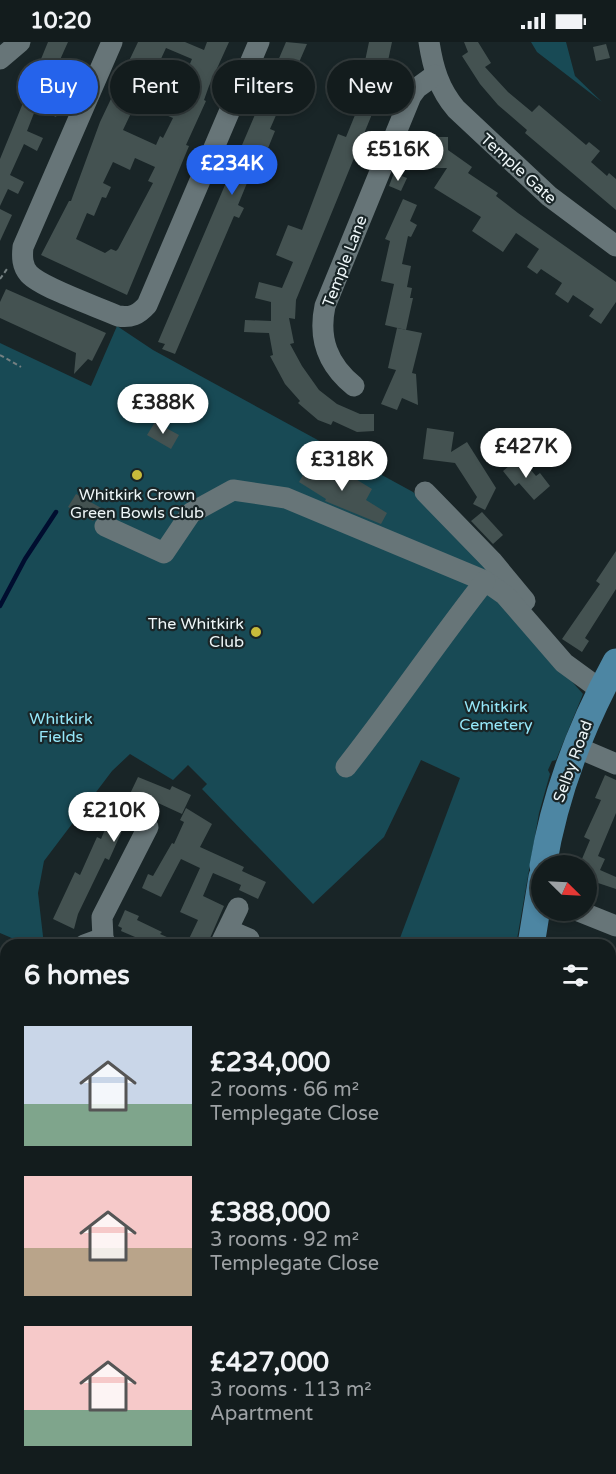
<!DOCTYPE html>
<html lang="en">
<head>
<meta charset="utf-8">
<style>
	:root { --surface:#131c1d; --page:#20292a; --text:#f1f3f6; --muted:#9da1a4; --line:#323a3b; --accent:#2563eb }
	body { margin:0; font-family:"Varela Round",sans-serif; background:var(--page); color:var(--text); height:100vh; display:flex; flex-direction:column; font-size:22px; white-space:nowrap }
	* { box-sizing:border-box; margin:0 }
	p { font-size:20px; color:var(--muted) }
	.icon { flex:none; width:33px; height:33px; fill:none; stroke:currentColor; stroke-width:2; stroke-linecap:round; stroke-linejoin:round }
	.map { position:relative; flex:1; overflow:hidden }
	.drawer { position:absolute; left:0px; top:897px; width:616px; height:536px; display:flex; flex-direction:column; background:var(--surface); border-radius:18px 18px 0 0; box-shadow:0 3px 9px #0003,0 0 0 2px var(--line) }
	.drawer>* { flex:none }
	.hud { position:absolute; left:18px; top:18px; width:580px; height:54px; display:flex; gap:12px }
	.needle { width:39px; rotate:114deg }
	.buttons { position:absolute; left:531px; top:813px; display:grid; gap:12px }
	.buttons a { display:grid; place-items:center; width:66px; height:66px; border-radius:50%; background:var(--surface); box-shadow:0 3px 9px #0003,0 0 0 2px var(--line); font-size:30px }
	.price { position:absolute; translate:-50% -51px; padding:0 14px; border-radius:21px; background:#fff; color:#222; font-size:20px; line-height:39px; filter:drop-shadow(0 2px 3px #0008) }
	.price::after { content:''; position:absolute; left:50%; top:36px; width:18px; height:14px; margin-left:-9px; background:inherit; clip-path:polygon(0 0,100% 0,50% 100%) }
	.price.selected { background:var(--accent); color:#fff }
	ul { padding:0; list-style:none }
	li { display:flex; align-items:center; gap:18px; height:150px; padding:0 24px }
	li span { display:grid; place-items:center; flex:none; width:168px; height:120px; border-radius:0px; color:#555 }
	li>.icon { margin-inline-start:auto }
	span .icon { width:72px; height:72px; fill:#fffc; stroke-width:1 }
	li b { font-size:26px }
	h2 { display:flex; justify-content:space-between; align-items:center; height:72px; padding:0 24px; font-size:26px }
	.pill { padding:0 21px; border-radius:27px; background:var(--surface); box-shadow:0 3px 9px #0003,0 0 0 2px var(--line); font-size:21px; line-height:54px }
	.pill.selected { background:var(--accent); color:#fff }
	.status { display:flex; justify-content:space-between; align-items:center; height:42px; padding:0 30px; background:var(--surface); direction:ltr }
	.status svg { height:16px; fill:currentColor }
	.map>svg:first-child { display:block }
</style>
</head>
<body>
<div class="status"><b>10:20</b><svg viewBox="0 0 49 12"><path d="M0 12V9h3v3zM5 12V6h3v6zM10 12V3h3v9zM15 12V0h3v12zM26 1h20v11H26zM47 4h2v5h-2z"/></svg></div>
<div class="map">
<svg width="616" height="1432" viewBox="0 0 616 1432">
	<rect width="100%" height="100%" fill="#192527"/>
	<g fill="#184a55">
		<polygon points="531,0 566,0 575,34 602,60 537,10"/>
		<polygon points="117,284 153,308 413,450 473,507 560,626 583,652 556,718 552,719 548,728 550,732 539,771 516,903 410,903 400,896 460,736 421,718 384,795 313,862 202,747 207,742 188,723 173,738 130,712 112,729 44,819 38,851 44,903 28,903 0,891 0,301 91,344"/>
	</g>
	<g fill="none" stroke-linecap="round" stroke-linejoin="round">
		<polyline stroke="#000d2f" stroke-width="4.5" points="0,564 25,517 56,470"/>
	</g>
	<g fill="#445251" fill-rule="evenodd">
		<polygon points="48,0 68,0 59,20 74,26 68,38 52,31 42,54 61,62 56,75 36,66 27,89 43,96 37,109 24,102 10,133 24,140 18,152 8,147 0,164 0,117"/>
		<path d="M 138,0 L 185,0 L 204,8 L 207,0 L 229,0 L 209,44 L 204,58 L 206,59 L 186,103 L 189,104 L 127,253 L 41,213 L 69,159 L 71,159 L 100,80 ZM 166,6 L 192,17 L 173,61 L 167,58 L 161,71 L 173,76 L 163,96 L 160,94 L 156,103 L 123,88 L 133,67 L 139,67 L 147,49 L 142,47 L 155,17 L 160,19 ZM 135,116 L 155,125 L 148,139 L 153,141 L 118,207 L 116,209 L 111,207 L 105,211 L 76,197 L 87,171 L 94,174 L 102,155 L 106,156 L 111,145 L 103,141 L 113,120 L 130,128 Z"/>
		<polygon points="286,0 307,2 270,87 275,89 260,126 254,124 238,163 244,166 239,176 234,174 175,312 162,307 165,302 158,300"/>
		<polygon points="369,0 392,0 385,33 388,33 296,258 295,277 289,276 294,301 290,302 302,324 319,348 337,362 360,372 374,372 374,389 357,390 333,379 331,383 318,378 298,361 300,359 285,342 270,314 273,313 269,291 244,290 245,278 271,279 271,260 255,256 259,240 282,246 293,220 276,213 288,183 302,188 338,92 346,95 355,73 337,66 342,53 356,59 365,38 357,35 362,18 365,19"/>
		<polygon points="464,0 478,0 491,21 485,25 508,50 532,70 539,63 586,103 589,100 600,109 591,120 607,134 609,131 616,137 616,168 525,91 527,88 498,63 480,42 462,14 468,10"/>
		<polygon points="606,2 610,16 596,19 593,5"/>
		<polygon points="419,95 448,95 448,108 472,125 468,131 498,151 496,154 518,171 616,240 616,260 601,282 589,274 594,267 573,253 568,261 555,252 562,241 541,227 537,232 527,225 539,207 516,191 503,210 472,189 481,175 434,146 447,126 419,126"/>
		<polygon points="394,131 407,136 401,149 389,144"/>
		<polygon points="403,157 417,163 410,179 417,183 411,195 408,194 402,222 411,224 407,245 412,246 410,256 413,256 406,288 385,283 394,242 381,239 390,199 385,197"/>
		<polygon points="0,167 12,173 0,199"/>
		<polygon points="6,247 106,291 92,319 88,317 74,332 76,311 0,276 0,260"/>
		<polygon points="397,286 422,291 412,331 416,332 418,363 402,356 397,368 381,362 396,328 388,326"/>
		<polygon points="155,380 179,393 171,407 147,393"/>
		<polygon points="427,386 454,390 451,410 467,400 496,446 485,468 473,462 477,455 455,421 423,417"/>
		<polygon points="520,415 536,434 540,431 550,444 534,458 519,441 515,444 503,429"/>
		<polygon points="331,422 372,447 366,458 387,471 381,482 325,459 326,457 299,440 308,424 312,427 314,423 326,430"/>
		<polygon points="76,452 103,467 93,479 68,465"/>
		<polygon points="482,470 503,493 493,502 471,479"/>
		<polygon points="616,509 616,547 585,596 589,599 582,610 562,597 600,542 596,539"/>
		<polygon points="605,733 616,738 616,771 598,814 605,817 600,828 616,835 616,847 586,837 586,824 579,824 590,798 584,795 601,758 595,756"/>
		<polygon points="138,735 170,748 172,744 191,753 182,772 145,755 142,762 139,760 130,781 126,780 109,818 105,816 78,872 74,887 53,877 75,830 80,833 97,795 101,797 120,752 128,756"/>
		<polygon points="186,766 212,782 200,805 244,825 242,829 266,840 258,857 239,848 241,843 213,831 203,854 224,864 207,903 186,903 198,878 180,870 200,826 181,817 161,855 142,846 148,832 153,834 172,801 174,802 184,780 180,778"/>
		<polygon points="125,868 139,874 137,878 162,890 160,892 185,903 145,903 134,898 135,895 121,889 122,886 118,884"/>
	</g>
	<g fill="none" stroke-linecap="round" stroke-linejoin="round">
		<g stroke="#758082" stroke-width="2" stroke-dasharray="4.5 3" stroke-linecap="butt">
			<polyline points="0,237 7,227"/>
			<polyline points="0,313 21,325"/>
			<polyline points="0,1254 6,1258"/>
			<polyline points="0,1289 6,1277"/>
			<polyline points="112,1426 119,1432"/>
			<polyline points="152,1432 154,1426"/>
			<polyline points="209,1432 212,1426"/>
		</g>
		<g stroke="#677578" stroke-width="21">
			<path d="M 112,0 L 23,205 C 22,215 22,224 29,232 C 42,246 98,265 118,274 C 131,276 138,273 147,263 L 259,0"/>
			<path d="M 429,0 C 433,26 439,47 456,67 L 549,154 L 616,204"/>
			<polyline points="0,17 20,0"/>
			<path d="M 354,344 C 328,323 318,297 325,264 L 411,54 L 417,46 L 435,33"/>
			<polyline points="425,450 492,519 525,559"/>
			<polyline points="105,484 164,511 191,471 233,448 286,456 485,539 505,553 564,621 601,648"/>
			<polyline points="576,705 616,722"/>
			<path d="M 346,725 C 394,664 437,600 485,539"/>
			<polyline points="576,868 616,884"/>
			<polyline points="228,888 249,897"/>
			<polyline points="84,903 103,896"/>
			<polyline points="106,903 103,896 102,875 148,785"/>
			<polyline points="220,903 238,866"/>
			<polyline points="0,985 6,988"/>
			<polyline points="610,1187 616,1190"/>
			<polyline points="610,1232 616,1235"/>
			<polyline points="610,1276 616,1267"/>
			<polyline points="0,1319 6,1324"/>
			<polyline points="0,1393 6,1387"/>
			<polyline points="268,1426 276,1432"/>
			<polyline points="378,1426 389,1432"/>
		</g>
		<g stroke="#4d86a3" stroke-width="27">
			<path d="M 543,824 C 555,751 581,684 616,620"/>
			<polyline points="531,903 542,835"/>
			<polyline points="448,1432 450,1426"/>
		</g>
	</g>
	<g fill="#c8bb3b" stroke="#192527" stroke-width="2">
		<circle cx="137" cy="433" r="6"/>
		<circle cx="256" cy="590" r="6"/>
	</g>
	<g text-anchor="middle" stroke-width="4.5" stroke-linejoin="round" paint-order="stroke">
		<g font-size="16" fill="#eef6f8" stroke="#192527">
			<text transform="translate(519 126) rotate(42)" y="6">Temple Gate</text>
			<text transform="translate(344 219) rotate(-69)" y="6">Temple Lane</text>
			<text transform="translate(572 719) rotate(-70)" y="6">Selby Road</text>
		</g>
		<g font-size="16" fill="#eef6f8" stroke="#192527">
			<text x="137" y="458">Whitkirk Crown<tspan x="137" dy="18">Green Bowls Club</tspan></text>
			<text x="244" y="587" text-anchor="end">The Whitkirk<tspan x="244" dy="18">Club</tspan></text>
		</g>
		<g font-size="16" fill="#96e8fa" stroke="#192527">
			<text x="496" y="670">Whitkirk<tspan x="496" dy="18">Cemetery</tspan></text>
			<text x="61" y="682">Whitkirk<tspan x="61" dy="18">Fields</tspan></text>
		</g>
	</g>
</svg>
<div class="buttons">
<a><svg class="needle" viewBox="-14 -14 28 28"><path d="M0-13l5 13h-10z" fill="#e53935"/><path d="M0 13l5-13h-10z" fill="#9da1a4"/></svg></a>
</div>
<b class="price" style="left:398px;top:140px">£516K</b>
<b class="price selected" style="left:232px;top:154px">£234K</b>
<b class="price" style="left:163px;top:393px">£388K</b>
<b class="price" style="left:526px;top:437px">£427K</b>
<b class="price" style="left:342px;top:450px">£318K</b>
<b class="price" style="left:114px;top:801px">£210K</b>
<div class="hud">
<a class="pill selected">Buy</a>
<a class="pill">Rent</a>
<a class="pill">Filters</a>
<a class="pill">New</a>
</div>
<section class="drawer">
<h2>6 homes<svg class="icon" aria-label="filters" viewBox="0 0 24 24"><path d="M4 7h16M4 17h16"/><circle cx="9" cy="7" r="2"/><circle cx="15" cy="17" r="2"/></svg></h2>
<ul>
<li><span style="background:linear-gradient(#c9d6e8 65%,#7fa58c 0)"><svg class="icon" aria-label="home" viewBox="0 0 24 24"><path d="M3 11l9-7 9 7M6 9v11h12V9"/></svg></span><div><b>£234,000</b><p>2 rooms · 66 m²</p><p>Templegate Close</p></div></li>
<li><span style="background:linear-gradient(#f6c9c9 60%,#b9a48a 0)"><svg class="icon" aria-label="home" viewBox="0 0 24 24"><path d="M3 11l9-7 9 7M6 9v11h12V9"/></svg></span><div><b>£388,000</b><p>3 rooms · 92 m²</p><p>Templegate Close</p></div></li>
<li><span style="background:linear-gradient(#f6c9c9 70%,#7fa58c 0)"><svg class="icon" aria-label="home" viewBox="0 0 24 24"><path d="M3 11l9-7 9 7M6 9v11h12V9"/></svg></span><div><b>£427,000</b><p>3 rooms · 113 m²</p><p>Apartment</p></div></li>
</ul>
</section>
</div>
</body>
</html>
